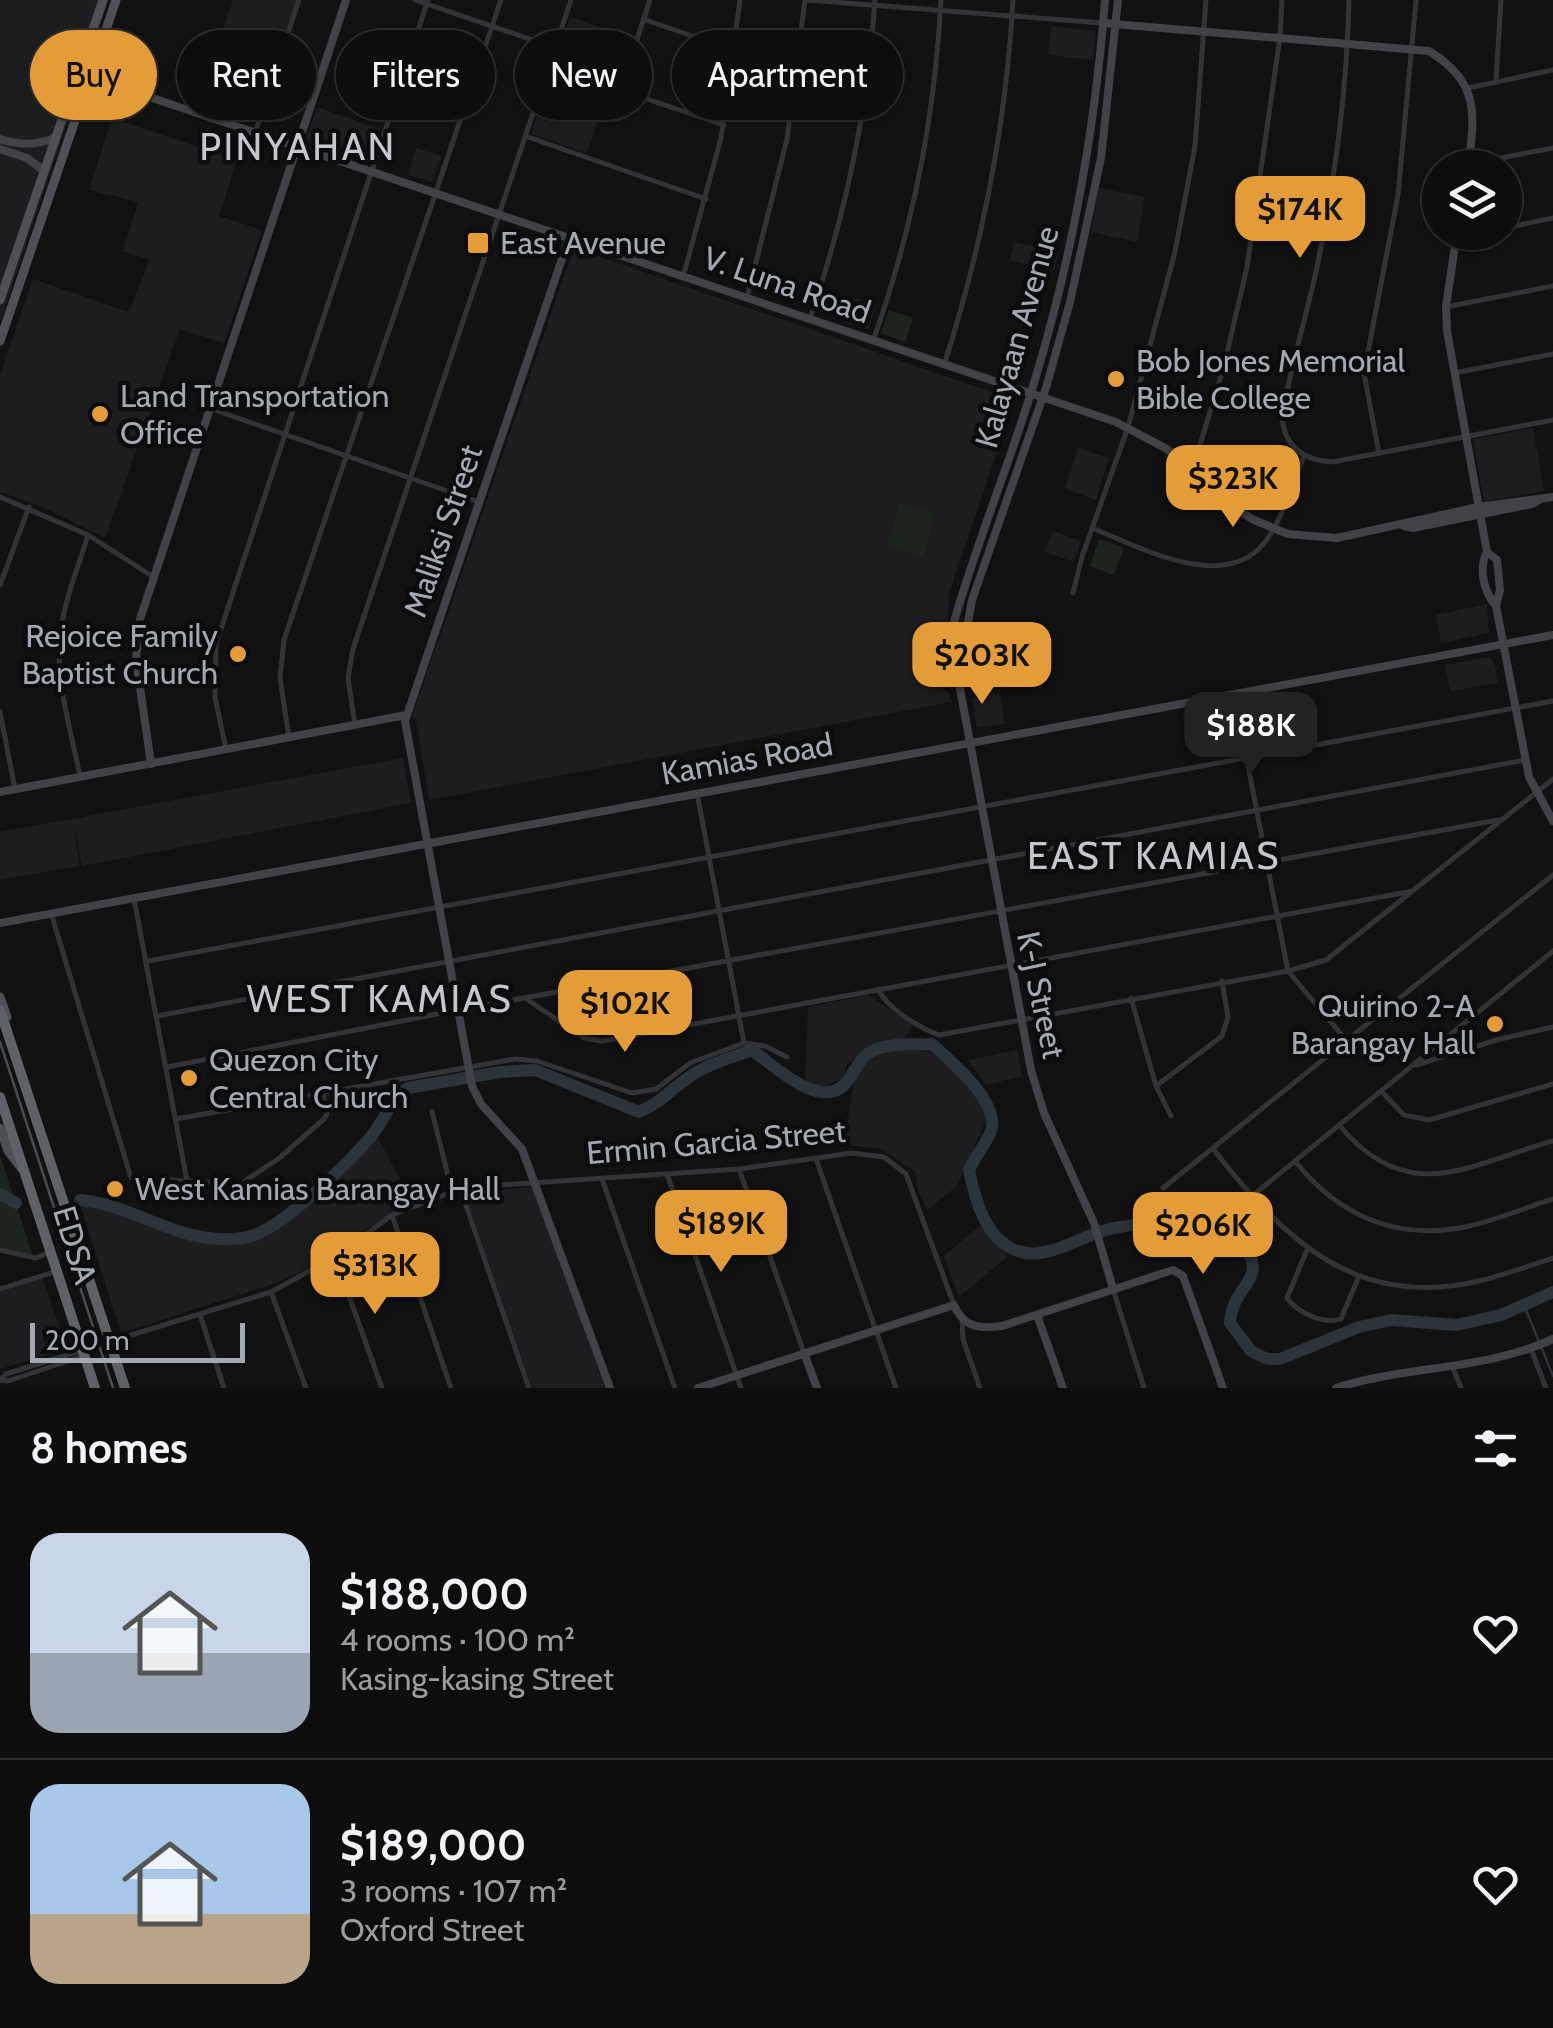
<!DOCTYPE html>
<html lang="en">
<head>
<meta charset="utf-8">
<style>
	:root { --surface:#0d0d0e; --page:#1b1b1c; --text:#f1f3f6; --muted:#9a9c9e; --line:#2d2d2e; --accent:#e39c38 }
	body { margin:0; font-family:Cabin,sans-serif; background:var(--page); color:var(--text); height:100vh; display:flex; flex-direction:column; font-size:38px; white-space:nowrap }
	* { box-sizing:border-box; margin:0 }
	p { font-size:32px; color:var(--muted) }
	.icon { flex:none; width:55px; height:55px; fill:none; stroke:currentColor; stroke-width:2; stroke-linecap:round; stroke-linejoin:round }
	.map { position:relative; height:1388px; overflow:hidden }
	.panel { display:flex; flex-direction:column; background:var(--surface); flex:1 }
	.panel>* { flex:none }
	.guide { position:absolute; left:30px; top:30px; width:1000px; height:90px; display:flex; gap:20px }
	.fabs { position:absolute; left:1422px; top:150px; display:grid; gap:20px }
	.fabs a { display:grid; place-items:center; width:100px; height:100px; border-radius:50%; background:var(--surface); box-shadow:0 2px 8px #0004,0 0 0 2px var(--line); font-size:50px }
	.scale { position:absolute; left:30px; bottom:25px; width:215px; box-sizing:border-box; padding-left:10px; border:5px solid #a3a9b2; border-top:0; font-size:28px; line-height:35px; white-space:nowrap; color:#a3a9b2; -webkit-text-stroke:8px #0c0c0d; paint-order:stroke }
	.price { position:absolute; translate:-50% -85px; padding:0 22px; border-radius:20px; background:var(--accent); color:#111; font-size:32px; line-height:65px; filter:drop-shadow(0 2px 5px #0008) }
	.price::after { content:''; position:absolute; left:50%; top:60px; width:30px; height:22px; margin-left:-15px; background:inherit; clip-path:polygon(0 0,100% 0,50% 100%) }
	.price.current { background:#222; color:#fff }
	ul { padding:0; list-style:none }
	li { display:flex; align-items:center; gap:30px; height:250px; padding:0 30px }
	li+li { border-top:2px solid var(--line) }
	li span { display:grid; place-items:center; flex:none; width:280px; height:200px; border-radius:30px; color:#555 }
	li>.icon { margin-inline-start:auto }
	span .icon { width:120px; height:120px; fill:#fffc; stroke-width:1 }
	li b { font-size:42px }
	h2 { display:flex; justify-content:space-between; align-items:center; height:120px; padding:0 30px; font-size:42px }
	.pill { padding:0 35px; border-radius:45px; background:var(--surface); box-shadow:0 2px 8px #0004,0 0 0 2px var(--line); font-size:35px; line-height:90px }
	.pill.current { background:var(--accent); color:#111 }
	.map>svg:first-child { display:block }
</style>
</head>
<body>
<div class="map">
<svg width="1553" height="1388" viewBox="0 0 1553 1388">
	<rect width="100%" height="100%" fill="#111112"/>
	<g fill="#1d1d1f">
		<polygon points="0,0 109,0 0,322"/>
		<polygon points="233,0 298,0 258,121 199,102"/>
		<polygon points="570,17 627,36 587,153 531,134"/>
		<polygon points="1051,26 1096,31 1093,60 1048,55"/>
		<polygon points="317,107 380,129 369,162 305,141"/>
		<polygon points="112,118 237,160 219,216 262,230 224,343 180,329 105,538 40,506 0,492 0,376 33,279 129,312 149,260 123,251 138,202 89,190"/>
		<polygon points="416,148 442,156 432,182 407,175"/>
		<polygon points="1099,188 1145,197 1137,242 1091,232"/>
		<polygon points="1014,242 1059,251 1054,271 1010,260"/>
		<polygon points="574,248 1015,400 949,593 946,666 935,679 936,684 949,693 951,702 429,800 416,719 412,717"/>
		<polygon points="851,297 876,305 868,329 843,322"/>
		<polygon points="1533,428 1544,491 1484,502 1473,439"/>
		<polygon points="1078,448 1109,458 1096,500 1065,489"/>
		<polygon points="1053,531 1081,541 1074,562 1045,552"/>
		<polygon points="1487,604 1489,633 1441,643 1436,615"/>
		<polygon points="1489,657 1494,662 1498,683 1450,691 1445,665"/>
		<polygon points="1000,693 1005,724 977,728 972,698"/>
		<polygon points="1230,705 1235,730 1187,739 1182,714"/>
		<polygon points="403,758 411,803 82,866 75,830 79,866 0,880 0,832"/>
		<polygon points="869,995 913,1026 903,1040 871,1049 847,1064 844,1077 823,1087 805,1085 808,1007"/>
		<polygon points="918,1047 945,1060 989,1113 957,1186 927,1210 918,1190 915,1171 881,1149 844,1145 855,1073 867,1057 879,1050"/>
		<polygon points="1017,1050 1022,1076 986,1085 968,1060"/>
		<polygon points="376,1133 411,1201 302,1271 273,1284 121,1333 80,1204 102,1204 158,1228 219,1243 251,1238 279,1224 327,1185"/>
		<polygon points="534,1186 605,1388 532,1388 465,1194"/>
		<polygon points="980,1226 1008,1256 959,1297 944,1256"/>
		<polygon points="43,1278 66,1349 0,1369 0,1292"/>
	</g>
	<g fill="#1d241e">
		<polygon points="889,310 913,318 905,342 881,333"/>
		<polygon points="900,504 936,514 923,556 887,545"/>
		<polygon points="1099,539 1124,548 1114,575 1090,566"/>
		<polygon points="0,1155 33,1257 10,1253 0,1247"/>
	</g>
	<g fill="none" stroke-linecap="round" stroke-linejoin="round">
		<polyline stroke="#2b343a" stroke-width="2.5" points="1524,1305 1553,1376"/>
		<g stroke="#2b343a" stroke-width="12">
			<polyline points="0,1194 16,1203"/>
			<path d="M 80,1200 C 129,1204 171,1238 221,1239 C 232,1240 250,1238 259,1233 C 288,1221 356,1157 375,1131 C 386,1116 392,1099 408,1088 L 500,1072 L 535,1070 L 639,1112 C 662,1101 666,1094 685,1080 C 705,1065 730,1058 752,1050 C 773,1065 821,1112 846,1083 C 856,1070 860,1055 877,1049 C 892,1043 915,1045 932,1044 C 951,1061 996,1099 992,1127 C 991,1137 974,1158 969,1170 C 975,1199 985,1240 1018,1251 C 1048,1262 1084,1233 1114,1228 C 1153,1221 1197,1216 1235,1230 C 1276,1285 1233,1278 1230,1323 L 1251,1351 L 1267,1359 L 1280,1359 L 1359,1327 L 1391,1320 L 1456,1325 L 1501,1315 L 1553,1292"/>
		</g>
		<g stroke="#323337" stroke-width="5">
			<polyline points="415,0 556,48"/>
			<polyline points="650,0 622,85 626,92 724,125"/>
			<polyline points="807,0 1103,23"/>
			<path d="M 1349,0 C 1347,88 1335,180 1317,267 C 1306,317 1291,366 1282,416 C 1284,447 1303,460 1332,462 L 1553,420"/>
			<polyline points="643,19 735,51"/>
			<polyline points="1496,81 1501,0"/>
			<polyline points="1468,88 1553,70"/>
			<polyline points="255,133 299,0"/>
			<polyline points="525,136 706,199"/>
			<polyline points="1468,164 1553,148"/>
			<polyline points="1505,228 1553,218"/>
			<polyline points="1456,237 1481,232"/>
			<polyline points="683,277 721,138 740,0"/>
			<polyline points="747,298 787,139 805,0"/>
			<polyline points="1446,307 1553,286"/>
			<path d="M 810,319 C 845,216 868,109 875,0"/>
			<path d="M 873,341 C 912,232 935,115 941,0"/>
			<path d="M 944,365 C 982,247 1006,124 1013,0"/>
			<polyline points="1454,373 1553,354"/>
			<polyline points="209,408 479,502"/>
			<polyline points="1379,454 1364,373 1398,195 1416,0"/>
			<polyline points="1192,471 1224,366 1247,267 1280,37 1282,0"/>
			<polyline points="0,497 88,535 152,576"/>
			<path d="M 1092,528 C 1139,547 1225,594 1265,542 C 1283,519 1292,483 1304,457"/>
			<polyline points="0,585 29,507"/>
			<polyline points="1073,593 1082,557 1128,427 1175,252 1195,146 1206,0"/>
			<polyline points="1234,694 1288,971 1346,1040"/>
			<polyline points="0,712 15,789"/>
			<polyline points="355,725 348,678 353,649 571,0"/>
			<polyline points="289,738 280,678 284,640 501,0"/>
			<polyline points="226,749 215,698 216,644 428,0"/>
			<path d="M 80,776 C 71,731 55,680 60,635 C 64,601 78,568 88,535"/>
			<polyline points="697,793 744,1043"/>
			<polyline points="134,899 187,1181"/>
			<polyline points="51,913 131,1178 240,1184 278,1159 324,1119 327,1114 323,1092"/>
			<polyline points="148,961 1553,701"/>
			<path d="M 878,989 C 887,1008 919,1028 939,1035 L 1288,971 L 1326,960 L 1553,779"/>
			<polyline points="1131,998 1156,1086 1171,1116"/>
			<polyline points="528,1000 584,1038 602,1041 1413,891"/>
			<polyline points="157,1016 1525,760"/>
			<polyline points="1416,1065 1500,1039 1553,1027"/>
			<polyline points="167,1067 458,1010 1498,820"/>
			<polyline points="1156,1086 1222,1036 1228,1017 1222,981"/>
			<polyline points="1382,1092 1404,1115 1429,1120 1553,1084"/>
			<polyline points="432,1112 452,1191"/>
			<polyline points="176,1119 515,1059 537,1061 632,1093 656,1089 690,1063 744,1043 765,1046 787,1057"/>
			<path d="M 1339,1125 C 1409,1209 1469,1164 1553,1141"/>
			<path d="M 1214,1150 C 1284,1239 1355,1310 1479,1281 C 1504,1275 1529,1266 1553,1258"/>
			<polyline points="816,1159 896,1388"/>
			<path d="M 1295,1161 C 1338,1215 1395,1241 1465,1227 C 1495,1221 1524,1208 1553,1199"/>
			<polyline points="739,1169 804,1353"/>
			<polyline points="667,1174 741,1388"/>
			<polyline points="602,1179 675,1388"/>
			<polyline points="1163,1188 1553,875"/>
			<polyline points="461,1191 529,1388"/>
			<polyline points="392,1215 451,1388"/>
			<polyline points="1222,1216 1252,1196 1553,951"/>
			<polyline points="0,1250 36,1258 50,1252"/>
			<path d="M 1307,1250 L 1287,1298 C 1297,1312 1323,1325 1341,1319 L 1359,1276"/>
			<polyline points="335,1257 382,1388"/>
			<polyline points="0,1289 54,1272"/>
			<polyline points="1113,1289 1144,1388"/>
			<polyline points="271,1292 306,1388"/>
			<polyline points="200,1315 224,1388"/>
			<polyline points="962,1319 963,1339 980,1388"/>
			<polyline points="112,1341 271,1292 335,1257 392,1215 452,1192 500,1185 739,1169 852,1153 884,1157 906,1174 954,1305"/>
			<polyline points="1531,1349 1546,1388"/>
			<polyline points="1452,1366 1461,1388"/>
			<polyline points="0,1380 6,1374 80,1351"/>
			<polyline points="0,1380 8,1381 83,1356"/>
		</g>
		<g stroke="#404247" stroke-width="8">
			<path d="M 1103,23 L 1429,51 C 1480,83 1475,113 1468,168"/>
			<polyline points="78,73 1116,422 1167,449 1231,506 1254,520 1288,534 1337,538 1478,507 1553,497"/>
			<path d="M 0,139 C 20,145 37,146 56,137"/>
			<polyline points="0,149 27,158 44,171"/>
			<path d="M 1457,232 L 1446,307 L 1447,331 L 1487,552 C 1478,569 1484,592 1496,606"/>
			<polyline points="569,238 405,721 472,1086 481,1104 522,1149 610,1388"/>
			<polyline points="1404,526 1413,528 1532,504 1540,499"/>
			<polyline points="1487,552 1497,560 1500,590 1496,606 1529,777 1553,821"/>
			<path d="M 958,678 L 950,659 L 954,622 C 977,541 1010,463 1034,383 C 1072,258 1095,130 1105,0"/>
			<polyline points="151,764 136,659 140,619 346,0"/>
			<polyline points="0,792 406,715"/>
			<polyline points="0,923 1553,635"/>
			<polyline points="1113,1289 1094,1223 1044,1113 1031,1070 958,678 972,600 1046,388 1070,302 1101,158 1118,0"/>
			<polyline points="1037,1315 1063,1388"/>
			<polyline points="804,1353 817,1388"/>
			<path d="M 698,1388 L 954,1305 C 964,1328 980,1329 1002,1326 L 1173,1270 L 1183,1276 L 1223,1388"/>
			<path d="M 1336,1388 C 1407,1365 1484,1371 1553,1339"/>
		</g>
		<g stroke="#4e5056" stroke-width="9">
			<polyline points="0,300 103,0"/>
			<polyline points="0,341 116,0"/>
			<polyline points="0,997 7,1017"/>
			<polyline points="0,1128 8,1151 22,1169"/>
		</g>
		<g stroke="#5e6267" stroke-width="10">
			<polyline points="0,1010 125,1388"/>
			<polyline points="0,1097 95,1388"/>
		</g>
		<polyline stroke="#494b50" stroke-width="2.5" points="0,1042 113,1388"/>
	</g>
	<g fill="#e39c38" stroke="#0c0c0d" stroke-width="4">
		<rect x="466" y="231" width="24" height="24" rx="5"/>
		<circle cx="1116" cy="379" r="10"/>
		<circle cx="100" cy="414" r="10"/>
		<circle cx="238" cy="654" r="10"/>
		<circle cx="1495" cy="1024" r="10"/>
		<circle cx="189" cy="1078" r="10"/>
		<circle cx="115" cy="1189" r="10"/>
	</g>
	<g text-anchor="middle" stroke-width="9" stroke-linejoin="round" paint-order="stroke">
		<g font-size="32" fill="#a3a9b2" stroke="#0c0c0d" text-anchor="start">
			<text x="500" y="254">East Avenue</text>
			<text x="1136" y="372">Bob Jones Memorial<tspan x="1136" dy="37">Bible College</tspan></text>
			<text x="120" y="407">Land Transportation<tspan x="120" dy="37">Office</tspan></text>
			<text x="218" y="647" text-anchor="end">Rejoice Family<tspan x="218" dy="37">Baptist Church</tspan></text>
			<text x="1475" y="1017" text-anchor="end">Quirino 2-A<tspan x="1475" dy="37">Barangay Hall</tspan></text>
			<text x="209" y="1071">Quezon City<tspan x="209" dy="37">Central Church</tspan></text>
			<text x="135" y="1200">West Kamias Barangay Hall</text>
		</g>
		<g font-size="32" fill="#a3a9b2" stroke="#0c0c0d">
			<text transform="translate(787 285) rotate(19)" y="11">V. Luna Road</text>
			<text transform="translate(1017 337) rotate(-74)" y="11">Kalayaan Avenue</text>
			<text transform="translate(443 531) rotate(-71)" y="11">Maliksi Street</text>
			<text transform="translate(747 759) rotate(-10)" y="11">Kamias Road</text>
			<text transform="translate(1041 995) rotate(78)" y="11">K-J Street</text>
			<text transform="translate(716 1142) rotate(-5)" y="11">Ermin Garcia Street</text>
			<text transform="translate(75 1245) rotate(73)" y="11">EDSA</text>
		</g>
		<g font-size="38" letter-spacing="2.5" fill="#c4c7ce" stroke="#0c0c0d">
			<text x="298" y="160">PINYAHAN</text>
			<text x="1154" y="869">EAST KAMIAS</text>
			<text x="380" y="1012">WEST KAMIAS</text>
		</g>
	</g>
</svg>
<div class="fabs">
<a><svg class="icon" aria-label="layers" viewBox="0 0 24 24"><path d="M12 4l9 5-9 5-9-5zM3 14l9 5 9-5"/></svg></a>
</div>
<div class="scale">200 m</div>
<b class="price" style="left:1300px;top:261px">$174K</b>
<b class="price" style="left:1233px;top:530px">$323K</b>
<b class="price" style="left:982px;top:707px">$203K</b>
<b class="price current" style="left:1251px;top:777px">$188K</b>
<b class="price" style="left:625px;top:1055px">$102K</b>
<b class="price" style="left:721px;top:1275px">$189K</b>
<b class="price" style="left:1203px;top:1277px">$206K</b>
<b class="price" style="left:375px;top:1317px">$313K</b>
<div class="guide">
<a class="pill current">Buy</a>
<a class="pill">Rent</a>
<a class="pill">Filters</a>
<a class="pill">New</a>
<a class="pill">Apartment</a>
</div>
</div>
<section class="panel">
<h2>8 homes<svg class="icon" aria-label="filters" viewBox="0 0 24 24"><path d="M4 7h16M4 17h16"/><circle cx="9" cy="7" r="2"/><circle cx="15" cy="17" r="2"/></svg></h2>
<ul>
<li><span style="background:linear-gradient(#c9d6e8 60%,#9aa5b1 0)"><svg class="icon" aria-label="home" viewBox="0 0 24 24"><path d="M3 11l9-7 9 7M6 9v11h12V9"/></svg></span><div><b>$188,000</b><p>4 rooms · 100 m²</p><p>Kasing-kasing Street</p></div><svg class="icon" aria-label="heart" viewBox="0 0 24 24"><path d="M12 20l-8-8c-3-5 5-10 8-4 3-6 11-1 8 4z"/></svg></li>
<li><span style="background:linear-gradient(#a9c7e8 65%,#b9a48a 0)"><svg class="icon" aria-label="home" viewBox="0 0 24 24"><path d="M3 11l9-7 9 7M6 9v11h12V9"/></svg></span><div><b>$189,000</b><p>3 rooms · 107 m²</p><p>Oxford Street</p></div><svg class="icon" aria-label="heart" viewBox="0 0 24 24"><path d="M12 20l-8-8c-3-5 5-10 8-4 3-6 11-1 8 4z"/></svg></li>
</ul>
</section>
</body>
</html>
